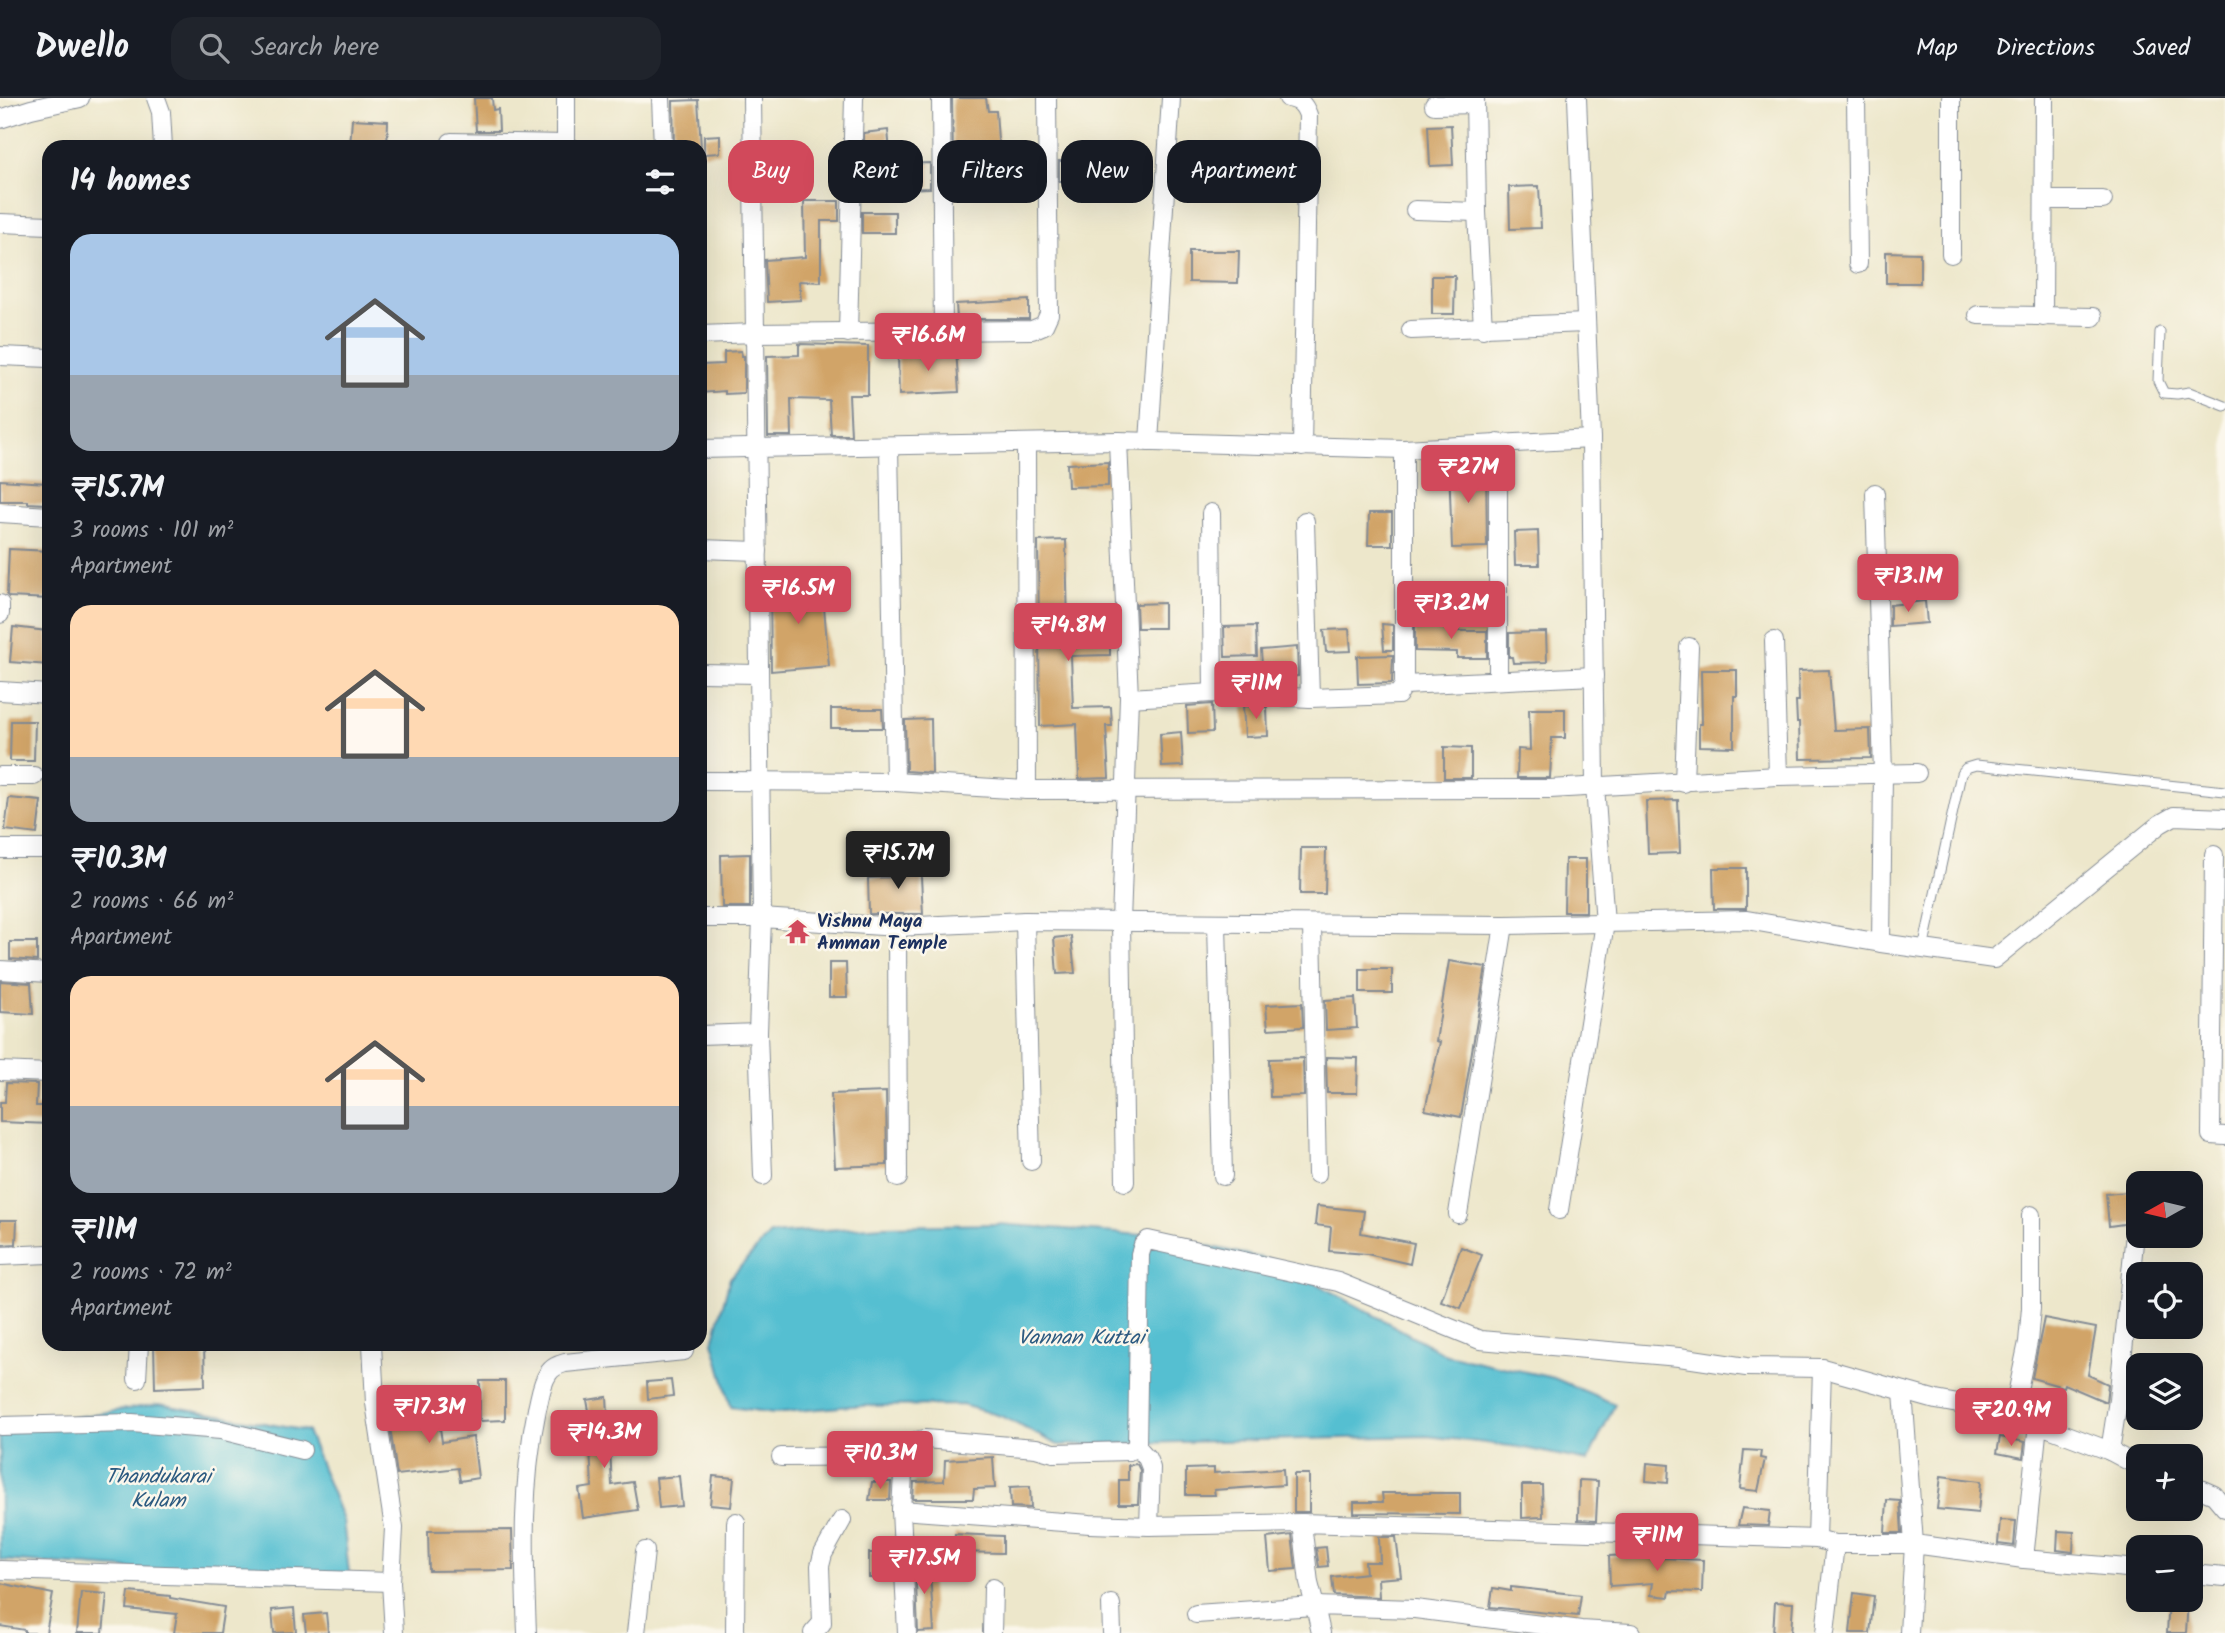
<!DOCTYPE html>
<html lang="en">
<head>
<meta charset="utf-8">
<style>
	:root { --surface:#171b24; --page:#20242c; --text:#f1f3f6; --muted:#9ea1a6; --line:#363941; --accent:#d1495b }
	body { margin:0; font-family:Kalam,sans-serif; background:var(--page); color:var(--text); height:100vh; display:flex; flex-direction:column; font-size:26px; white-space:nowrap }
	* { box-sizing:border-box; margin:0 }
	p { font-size:23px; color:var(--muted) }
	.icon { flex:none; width:38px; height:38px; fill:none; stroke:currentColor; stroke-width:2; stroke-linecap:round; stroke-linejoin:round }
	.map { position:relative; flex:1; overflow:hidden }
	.drawer { position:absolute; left:42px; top:42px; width:665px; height:1211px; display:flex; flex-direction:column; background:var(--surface); border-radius:21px; box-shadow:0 7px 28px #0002 }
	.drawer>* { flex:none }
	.banner { position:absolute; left:728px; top:42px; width:665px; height:63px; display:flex; gap:14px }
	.needle { width:46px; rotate:262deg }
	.tools { position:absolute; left:2126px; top:1073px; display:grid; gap:14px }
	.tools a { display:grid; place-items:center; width:77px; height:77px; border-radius:14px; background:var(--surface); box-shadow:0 7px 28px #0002; font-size:35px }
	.price { position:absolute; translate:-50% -60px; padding:0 16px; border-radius:7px; background:var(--accent); color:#fff; font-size:23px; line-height:46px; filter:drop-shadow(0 2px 4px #0008) }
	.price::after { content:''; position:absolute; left:50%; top:42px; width:21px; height:16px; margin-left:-10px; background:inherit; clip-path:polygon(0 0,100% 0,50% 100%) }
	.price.selected { background:#222; color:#fff }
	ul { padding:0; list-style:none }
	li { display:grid; align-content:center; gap:14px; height:371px; padding:0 28px }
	li span { display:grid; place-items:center; height:217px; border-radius:21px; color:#555 }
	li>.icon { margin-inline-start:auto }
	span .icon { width:126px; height:126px; fill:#fffc; stroke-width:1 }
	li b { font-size:30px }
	h2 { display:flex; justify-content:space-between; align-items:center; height:84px; padding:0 28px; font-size:30px }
	.pill { padding:0 24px; border-radius:21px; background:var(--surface); box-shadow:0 7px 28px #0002; font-size:24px; line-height:63px }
	.pill.selected { background:var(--accent); color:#fff }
	header { display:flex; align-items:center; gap:42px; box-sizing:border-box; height:98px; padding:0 35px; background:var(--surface); border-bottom:2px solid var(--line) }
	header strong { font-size:33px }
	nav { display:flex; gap:38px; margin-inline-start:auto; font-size:24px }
	.search { width:490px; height:63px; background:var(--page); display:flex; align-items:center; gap:18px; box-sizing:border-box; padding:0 24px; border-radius:21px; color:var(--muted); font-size:26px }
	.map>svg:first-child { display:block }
</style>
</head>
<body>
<header>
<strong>Dwello</strong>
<div class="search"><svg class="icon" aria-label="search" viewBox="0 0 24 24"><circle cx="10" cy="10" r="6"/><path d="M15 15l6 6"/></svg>Search here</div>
<nav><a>Map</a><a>Directions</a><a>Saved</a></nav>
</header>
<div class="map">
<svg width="2225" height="1535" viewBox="0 0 2225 1535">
	<rect width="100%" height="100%" fill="#fbf7ec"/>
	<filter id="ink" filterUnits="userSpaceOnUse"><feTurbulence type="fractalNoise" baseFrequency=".0143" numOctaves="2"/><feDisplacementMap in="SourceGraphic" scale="14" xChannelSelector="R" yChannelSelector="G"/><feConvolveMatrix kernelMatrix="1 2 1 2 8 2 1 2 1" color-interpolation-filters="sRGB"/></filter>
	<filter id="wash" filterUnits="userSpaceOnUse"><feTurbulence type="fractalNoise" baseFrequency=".00686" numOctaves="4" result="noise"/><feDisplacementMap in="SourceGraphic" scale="28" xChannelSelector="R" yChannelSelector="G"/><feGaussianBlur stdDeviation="1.57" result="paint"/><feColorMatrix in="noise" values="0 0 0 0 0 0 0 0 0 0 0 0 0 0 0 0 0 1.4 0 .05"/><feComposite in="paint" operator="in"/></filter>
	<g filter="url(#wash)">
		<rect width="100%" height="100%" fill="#ede7cb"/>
		<g fill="#55bfd1" stroke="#387798" stroke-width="2">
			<polygon points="999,1126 1168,1139 1275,1163 1447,1257 1554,1280 1615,1306 1588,1363 1519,1349 1427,1338 1058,1347 1001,1318 962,1307 851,1308 774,1315 731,1309 713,1244 730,1180 770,1136 883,1128"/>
			<polygon points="159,1306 307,1333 343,1422 349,1475 318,1484 0,1462 0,1331"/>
		</g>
		<g id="blocks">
			<g fill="#d1a467">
				<polygon points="474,0 492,0 493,12 498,11 499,33 476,33"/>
				<polygon points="952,0 986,0 988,13 996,13 999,57 953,60"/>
				<polygon points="698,2 701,49 674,49 673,3"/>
				<polygon points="352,21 388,23 387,49 350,49"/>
				<polygon points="1451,27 1453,67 1430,68 1428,28"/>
				<polygon points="888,32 890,54 864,57 864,35"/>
				<polygon points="720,37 720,55 704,56 704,38"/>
				<polygon points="1103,62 1103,83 1059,83 1059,63"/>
				<polygon points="930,65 930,90 902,91 901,66"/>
				<polygon points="1539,88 1541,130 1510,131 1509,89"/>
				<polygon points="804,103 839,103 839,123 821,123 821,184 799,183 801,202 767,204 765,162 805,159"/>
				<rect x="862" y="114" width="33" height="21"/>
				<polygon points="1189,153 1239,153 1238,185 1189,184"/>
				<polygon points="1886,154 1920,155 1920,185 1886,185"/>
				<polygon points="1432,178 1455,178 1454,216 1432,216"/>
				<polygon points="1029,202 1029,221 957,221 956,206"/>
				<polygon points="799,246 868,248 868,297 849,297 851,337 831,337 829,302 791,301 792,338 768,338 767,258 799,257"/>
				<polygon points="956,252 959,294 899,297 898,255"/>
				<polygon points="741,253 742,258 744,258 744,295 725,296 725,293 700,295 700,267 724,266 724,254"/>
				<polygon points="1108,364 1108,388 1068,389 1067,366"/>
				<polygon points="1486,365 1487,449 1452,450 1449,366"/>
				<polygon points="0,382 47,385 46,406 28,405 28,403 0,403"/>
				<polygon points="1369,415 1392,415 1392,447 1368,447"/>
				<polygon points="1538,433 1539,467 1515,467 1514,434"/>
				<polygon points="1066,442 1068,529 1110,528 1110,557 1071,558 1073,610 1111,609 1112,628 1106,628 1109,680 1079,681 1077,626 1040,628 1038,443"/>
				<polygon points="9,451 49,453 49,501 9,499 7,497"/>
				<polygon points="826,485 824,509 829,568 771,573 770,486"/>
				<polygon points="1925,503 1927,525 1890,528 1890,507"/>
				<polygon points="1164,505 1164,530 1137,530 1136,506"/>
				<polygon points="1382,526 1393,527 1393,552 1384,552"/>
				<polygon points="1415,527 1452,529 1452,533 1487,533 1487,560 1457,560 1457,554 1415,553"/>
				<polygon points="1256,528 1257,558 1225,559 1224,529"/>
				<polygon points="13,529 47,533 49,567 10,564"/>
				<polygon points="1349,531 1351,553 1326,554 1324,532"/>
				<polygon points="1546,534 1547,564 1513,565 1512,559 1509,559 1509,535"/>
				<polygon points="1297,549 1298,578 1263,581 1261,552"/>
				<polygon points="1393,557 1392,585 1358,586 1357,558"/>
				<polygon points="1701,572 1737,572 1737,598 1734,598 1734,649 1699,648 1699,626 1702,626"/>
				<polygon points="1829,572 1834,632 1870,631 1871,660 1800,661 1799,624 1797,624 1796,603 1799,603 1798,573"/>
				<polygon points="1212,606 1213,634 1188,635 1187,608"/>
				<polygon points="1243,608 1267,609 1268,638 1245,639"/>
				<polygon points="831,611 882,611 883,630 831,630"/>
				<polygon points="1529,611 1565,611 1565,640 1552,640 1550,680 1517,680 1518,651 1530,652"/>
				<polygon points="931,621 932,675 906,673 905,622"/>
				<polygon points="11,623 35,623 34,663 10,663"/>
				<polygon points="1181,634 1183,668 1162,669 1160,636"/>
				<polygon points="1444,649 1471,650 1471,680 1444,680"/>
				<polygon points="9,700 41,703 37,736 5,732"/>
				<polygon points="1678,702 1680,755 1648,756 1646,703"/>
				<polygon points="1301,750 1326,750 1325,796 1300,796"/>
				<polygon points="750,756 750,809 722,809 721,757"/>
				<polygon points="920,761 923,816 869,816 868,780 897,779 896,763"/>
				<polygon points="1565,761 1586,761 1586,814 1564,814"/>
				<polygon points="1713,770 1746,770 1746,811 1714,811"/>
				<polygon points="1071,838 1075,875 1057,876 1054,840"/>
				<polygon points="10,844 37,844 37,863 10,861"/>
				<polygon points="1449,863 1486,869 1461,1019 1425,1012 1440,944 1436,943"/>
				<polygon points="829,865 846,865 847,899 829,899"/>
				<rect x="1360" y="871" width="32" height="24"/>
				<polygon points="0,883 31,885 33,916 0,914"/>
				<polygon points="1355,900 1357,930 1326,932 1325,902"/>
				<polygon points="1302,905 1303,929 1268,931 1266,907"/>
				<polygon points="1326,959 1358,960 1357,995 1327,995"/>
				<polygon points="1303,960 1304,998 1270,999 1269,961"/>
				<polygon points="6,985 37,986 36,1008 49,1008 49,1026 0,1024 0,1004 5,1004"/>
				<polygon points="886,994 887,1067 835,1069 831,996"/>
				<polygon points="2138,1093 2138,1124 2109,1128 2106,1096"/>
				<polygon points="1317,1108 1364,1113 1361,1135 1414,1145 1410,1166 1367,1156 1329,1153 1331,1129 1315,1127"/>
				<polygon points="0,1122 17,1122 16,1146 0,1147"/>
				<polygon points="1461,1149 1482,1157 1461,1210 1441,1203"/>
				<polygon points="2044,1220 2096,1230 2088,1277 2108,1286 2106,1304 2064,1286 2063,1289 2032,1280"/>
				<polygon points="154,1246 204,1246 205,1288 155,1290"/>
				<polygon points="671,1282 673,1298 648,1301 647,1284"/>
				<polygon points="480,1283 505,1283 505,1322 480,1323"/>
				<polygon points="607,1299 612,1387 633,1384 638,1412 583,1420 579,1391 592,1389 589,1329 592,1329 587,1302"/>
				<polygon points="437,1309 442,1344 473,1339 478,1380 460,1383 458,1370 397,1377 388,1315"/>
				<polygon points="2000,1339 2025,1344 2023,1360 1997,1355"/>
				<polygon points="1744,1352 1761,1353 1760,1360 1765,1361 1758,1393 1740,1391"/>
				<polygon points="993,1359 995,1390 974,1391 973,1401 913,1401 914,1384 944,1383 945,1362"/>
				<polygon points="1647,1365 1669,1367 1668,1385 1646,1383"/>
				<polygon points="1137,1366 1140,1372 1138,1406 1119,1406 1119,1382 1128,1382 1128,1367"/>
				<polygon points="1214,1370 1214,1375 1283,1371 1284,1387 1214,1392 1215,1397 1186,1397 1186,1371"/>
				<rect x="1294" y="1376" width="15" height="38"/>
				<polygon points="679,1378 682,1408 659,1410 656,1380"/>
				<polygon points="713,1378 734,1380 731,1409 710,1407"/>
				<polygon points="1941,1378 1981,1383 1978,1415 1937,1411"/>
				<polygon points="1579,1382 1598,1383 1596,1423 1578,1422"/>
				<polygon points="872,1384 891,1384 890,1402 869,1402"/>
				<polygon points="1522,1387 1542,1387 1543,1419 1522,1420"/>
				<polygon points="1030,1388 1031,1410 1011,1409 1010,1389"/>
				<polygon points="1382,1395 1460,1395 1460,1416 1354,1415 1354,1404 1383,1404"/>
				<polygon points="1887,1402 1900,1403 1902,1435 1885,1435"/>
				<polygon points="1742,1410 1770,1413 1768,1428 1738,1427"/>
				<polygon points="2000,1422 2016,1423 2014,1448 1998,1446"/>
				<polygon points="512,1432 513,1472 429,1473 428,1433"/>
				<polygon points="2058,1433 2074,1434 2073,1454 2057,1452"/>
				<polygon points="955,1436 1003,1438 1003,1455 954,1454"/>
				<polygon points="1292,1437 1296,1471 1270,1473 1267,1440"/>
				<polygon points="1379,1439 1396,1439 1401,1479 1378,1481 1379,1499 1334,1497 1332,1479 1366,1475 1365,1464 1380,1464"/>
				<polygon points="1326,1449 1328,1468 1319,1469 1316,1450"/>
				<polygon points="869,1455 887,1455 887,1462 892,1462 893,1480 869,1480"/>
				<polygon points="1663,1455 1663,1460 1703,1462 1702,1494 1670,1493 1669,1499 1651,1497 1653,1485 1610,1488 1609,1458"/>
				<polygon points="929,1460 934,1533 918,1534 915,1461"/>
				<polygon points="0,1485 53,1496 46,1535 25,1535 25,1532 0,1528"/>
				<polygon points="1511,1489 1581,1497 1578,1518 1490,1509 1493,1490 1511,1493"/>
				<polygon points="81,1494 107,1496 103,1535 77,1535"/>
				<polygon points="129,1494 170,1498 170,1500 224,1509 220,1535 174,1535 177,1516 127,1511"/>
				<polygon points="1854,1495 1874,1498 1870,1535 1850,1535"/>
				<polygon points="2169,1502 2188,1502 2186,1535 2167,1535"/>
				<polygon points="1775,1504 1793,1505 1791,1535 1773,1535"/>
				<polygon points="294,1510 296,1534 274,1535 272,1512"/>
				<polygon points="326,1515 328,1535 306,1535 304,1517"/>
			</g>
		</g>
	</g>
	<g filter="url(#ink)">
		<use href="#blocks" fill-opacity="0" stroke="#848b94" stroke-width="2"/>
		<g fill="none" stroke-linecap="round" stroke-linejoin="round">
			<defs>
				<g id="service">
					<polyline points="2160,234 2158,283 2164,295 2177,296 2189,294 2225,308"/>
					<polyline points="1923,851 1961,676 1966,670 1976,667 2225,693"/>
				</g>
				<g id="minor">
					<polyline points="156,0 161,14 163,49"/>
					<polyline points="566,0 566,49"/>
					<polyline points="661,0 663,49"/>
					<polyline points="752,0 755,235 1032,232 1044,227 1049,216 1047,0"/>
					<polyline points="941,0 943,234"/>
					<path d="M 1288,0 C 1300,2 1304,6 1308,17 L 1302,349"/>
					<polyline points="1475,0 1477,114 1483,231"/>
					<polyline points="1856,0 1858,166"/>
					<polyline points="1951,0 1951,156"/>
					<polyline points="1434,7 1475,6"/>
					<polyline points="0,21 31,11 80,0"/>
					<polyline points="451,44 566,46"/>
					<polyline points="2044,102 2103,102"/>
					<polyline points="1415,112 1477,114"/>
					<polyline points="0,125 49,127"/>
					<polyline points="1978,217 2093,219"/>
					<polyline points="2043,219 2044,0"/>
					<polyline points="1411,232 1586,225"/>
					<polyline points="848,235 854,0"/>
					<polyline points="700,237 755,235 762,820 758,935 763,1078"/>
					<polyline points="0,258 49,260"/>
					<polyline points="1118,343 1129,600 1121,824 1125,1084"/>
					<polyline points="1149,344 1171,0"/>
					<polyline points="1026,345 1027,692"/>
					<polyline points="889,348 895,684"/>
					<polyline points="700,351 1118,343 1404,351 1591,341"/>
					<polyline points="1875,395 1883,676 1881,845"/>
					<polyline points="0,415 49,418"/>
					<polyline points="1211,415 1213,595"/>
					<polyline points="1305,423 1310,600"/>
					<polyline points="700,451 758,453"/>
					<polyline points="0,516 0,506"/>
					<polyline points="1774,543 1778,678"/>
					<polyline points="700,575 759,576"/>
					<polyline points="1498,582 1498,345"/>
					<polyline points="1404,587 1594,578"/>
					<polyline points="0,593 49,596"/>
					<polyline points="1129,600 1213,595 1310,600 1398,597 1404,587 1404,351"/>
					<polyline points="0,678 34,678"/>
					<polyline points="700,683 895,684 1027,692 1550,691 1778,678 1917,675"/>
					<polyline points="1684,685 1689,549"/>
					<polyline points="0,751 49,751"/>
					<polyline points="2214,757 2211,1037 2225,1038"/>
					<polyline points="700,820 762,820 897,829 1025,823 1504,827 1747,822 1881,845 1994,861 2160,726 2174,718 2225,720"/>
					<polyline points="1025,823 1031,1063"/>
					<polyline points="1217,825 1223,1078"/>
					<polyline points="1312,826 1317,1076"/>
					<polyline points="897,829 898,1080"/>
					<polyline points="0,872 49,875"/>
					<polyline points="700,937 758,935"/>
					<polyline points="0,973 49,975"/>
					<polyline points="1559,1112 1605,825 1595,688 1591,341 1577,0"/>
					<polyline points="1458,1116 1504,827"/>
					<polyline points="2031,1117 2031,1210 2028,1244 2013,1316 2038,1326"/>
					<polyline points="0,1158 49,1156"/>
					<polyline points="372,1246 375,1305 394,1430 391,1484 394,1535"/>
					<polyline points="137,1281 139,1246"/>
					<polyline points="0,1328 132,1325 221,1332 302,1352"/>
					<polyline points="1137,1349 1147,1360 1151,1370 1149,1428"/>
					<polyline points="2110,1353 2118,1302 2135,1135"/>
					<polyline points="781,1359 904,1358"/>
					<polyline points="2191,1387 2214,1397 2225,1410"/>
					<polyline points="901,1412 1090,1426 1149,1428 1302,1425"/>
					<polyline points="1817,1441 1822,1270"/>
					<polyline points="2024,1461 2038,1326 2110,1353 2138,1368"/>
					<polyline points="0,1472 391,1484"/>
					<polyline points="2191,1476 2225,1479"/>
					<polyline points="1111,1506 1112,1535"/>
					<polyline points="1196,1516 1315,1508 1309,1485 1302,1425 1817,1441 1835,1446 1914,1446 1903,1293"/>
					<path d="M 527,1535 C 524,1459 521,1387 537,1311 C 540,1300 541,1286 548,1276 C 552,1269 558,1267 565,1265 L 684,1253"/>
					<polyline points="636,1535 645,1453"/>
					<polyline points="735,1535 736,1424"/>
					<polyline points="813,1535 822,1525 820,1468 823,1456 842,1422"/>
					<path d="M 907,1535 L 901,1412 L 904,1358 C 907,1344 913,1343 925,1341 L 1036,1350 L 1054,1355 L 1129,1353 L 1137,1349 L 1140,1156 L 1143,1147 L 1148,1142 L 1338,1184 L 1480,1242 L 1679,1259 L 1746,1269 L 1822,1270 L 1936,1302 L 2013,1316"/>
					<polyline points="992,1535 993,1490"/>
					<polyline points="1321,1535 1315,1508 1415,1511 1581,1532 1631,1535"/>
					<polyline points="1825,1535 1835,1446"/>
					<polyline points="1909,1535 1914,1446 2024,1461 2138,1471"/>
				</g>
			</defs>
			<use href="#service" stroke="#848b94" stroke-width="11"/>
			<use href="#minor" stroke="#848b94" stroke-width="20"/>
			<use href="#service" stroke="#fff" stroke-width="9"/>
			<use href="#minor" stroke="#fff" stroke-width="18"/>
		</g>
	</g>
	<defs>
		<symbol id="temple-bare" viewBox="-9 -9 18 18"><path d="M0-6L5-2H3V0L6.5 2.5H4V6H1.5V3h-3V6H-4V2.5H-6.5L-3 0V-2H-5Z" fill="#d1495b" stroke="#fbf7ec" stroke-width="2.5" paint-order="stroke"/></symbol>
	</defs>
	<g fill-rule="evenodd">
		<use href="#temple-bare" x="780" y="816" width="35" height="35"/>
	</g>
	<g text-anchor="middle" stroke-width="5" stroke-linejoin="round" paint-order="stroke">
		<g font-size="19" font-weight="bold" fill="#1b2f5e" stroke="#fbf7ec" text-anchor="start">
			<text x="817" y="829">Vishnu Maya<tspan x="817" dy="22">Amman Temple</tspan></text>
		</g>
		<g font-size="21" font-style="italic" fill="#2c5a80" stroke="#fbf7ec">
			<text x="1081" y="1246">Vannan Kuttai</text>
			<text x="158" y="1385">Thandukarai<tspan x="158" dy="24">Kulam</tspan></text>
		</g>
	</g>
</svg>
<div class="tools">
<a><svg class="needle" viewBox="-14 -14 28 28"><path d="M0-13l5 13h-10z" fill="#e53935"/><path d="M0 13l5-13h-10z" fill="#9ea1a6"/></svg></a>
<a><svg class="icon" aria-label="locate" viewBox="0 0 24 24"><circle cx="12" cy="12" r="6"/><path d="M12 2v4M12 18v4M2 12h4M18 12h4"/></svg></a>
<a><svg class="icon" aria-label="layers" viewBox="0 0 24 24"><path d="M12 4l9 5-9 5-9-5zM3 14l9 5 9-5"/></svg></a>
<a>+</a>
<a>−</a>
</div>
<b class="price" style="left:928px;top:275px">₹16.6M</b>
<b class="price" style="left:1468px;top:407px">₹27M</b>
<b class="price" style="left:1908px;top:516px">₹13.1M</b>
<b class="price" style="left:798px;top:528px">₹16.5M</b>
<b class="price" style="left:1451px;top:543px">₹13.2M</b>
<b class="price" style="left:1068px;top:565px">₹14.8M</b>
<b class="price" style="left:1256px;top:623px">₹11M</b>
<b class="price selected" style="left:898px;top:793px">₹15.7M</b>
<b class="price" style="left:429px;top:1347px">₹17.3M</b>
<b class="price" style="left:2011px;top:1350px">₹20.9M</b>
<b class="price" style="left:604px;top:1372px">₹14.3M</b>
<b class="price" style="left:880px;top:1393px">₹10.3M</b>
<b class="price" style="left:1657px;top:1475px">₹11M</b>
<b class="price" style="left:924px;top:1498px">₹17.5M</b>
<div class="banner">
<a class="pill selected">Buy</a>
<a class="pill">Rent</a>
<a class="pill">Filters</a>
<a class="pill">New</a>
<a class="pill">Apartment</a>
</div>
<section class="drawer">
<h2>14 homes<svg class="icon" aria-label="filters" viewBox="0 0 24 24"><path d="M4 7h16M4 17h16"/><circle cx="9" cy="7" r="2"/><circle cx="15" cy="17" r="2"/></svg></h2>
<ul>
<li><span style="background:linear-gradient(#a9c7e8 65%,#9aa5b1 0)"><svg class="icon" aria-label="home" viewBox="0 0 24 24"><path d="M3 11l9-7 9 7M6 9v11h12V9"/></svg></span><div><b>₹15.7M</b><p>3 rooms · 101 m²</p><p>Apartment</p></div></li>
<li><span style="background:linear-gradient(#ffd9b3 70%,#9aa5b1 0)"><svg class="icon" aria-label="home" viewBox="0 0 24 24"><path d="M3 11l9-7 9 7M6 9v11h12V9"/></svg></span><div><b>₹10.3M</b><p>2 rooms · 66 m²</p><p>Apartment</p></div></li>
<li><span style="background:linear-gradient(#ffd9b3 60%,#9aa5b1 0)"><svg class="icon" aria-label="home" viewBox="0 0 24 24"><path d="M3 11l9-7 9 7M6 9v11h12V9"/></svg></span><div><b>₹11M</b><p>2 rooms · 72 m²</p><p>Apartment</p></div></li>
</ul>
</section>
</div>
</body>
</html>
